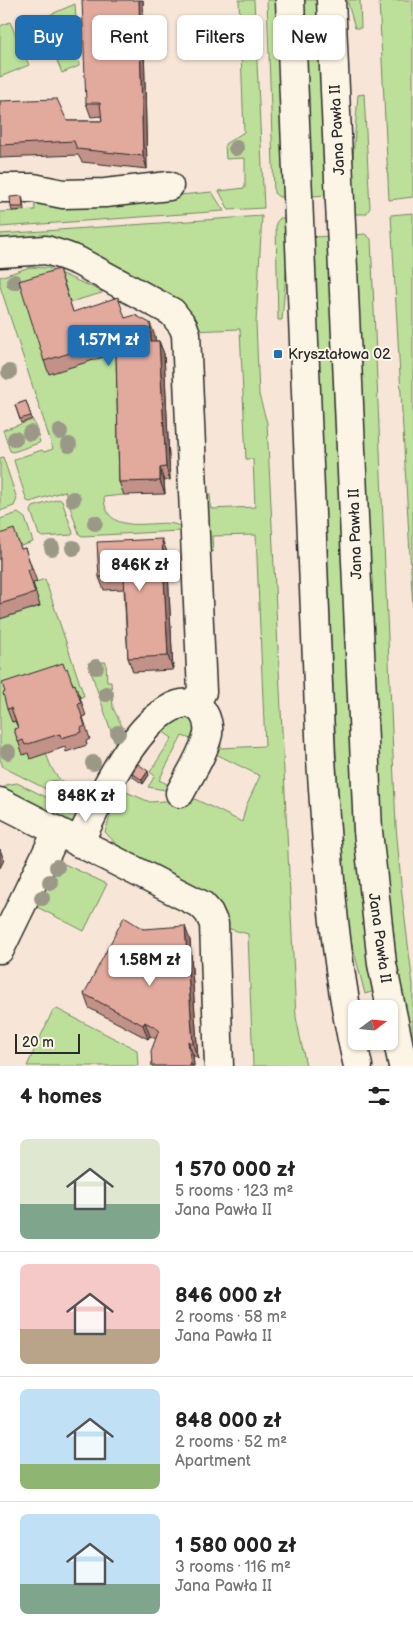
<!DOCTYPE html>
<html lang="en">
<head>
<meta charset="utf-8">
<style>
	:root { --surface:#fff; --page:#f6f6f6; --text:#222; --muted:#767676; --line:#e0e0e0; --accent:#1f6fb2 }
	body { margin:0; font-family:"Balsamiq Sans",sans-serif; background:var(--page); color:var(--text); height:100vh; display:flex; flex-direction:column; font-size:19px; white-space:nowrap }
	* { box-sizing:border-box; margin:0 }
	p { font-size:16px; color:var(--muted) }
	.icon { flex:none; width:28px; height:28px; fill:none; stroke:currentColor; stroke-width:2; stroke-linecap:round; stroke-linejoin:round }
	.map { position:relative; height:1066px; overflow:hidden }
	.sheet { display:flex; flex-direction:column; background:var(--surface); flex:1 }
	.sheet>* { flex:none }
	.guide { position:absolute; left:15px; top:15px; width:384px; height:45px; display:flex; gap:10px }
	.needle { width:32px; rotate:74deg }
	.buttons { position:absolute; left:348px; top:1000px; display:grid; gap:10px }
	.buttons a { display:grid; place-items:center; width:50px; height:50px; border-radius:8px; background:var(--surface); box-shadow:0 1px 4px #0004; font-size:25px }
	.scale { position:absolute; left:15px; bottom:12px; width:65px; box-sizing:border-box; padding-left:5px; border:2px solid #2b2b2b; border-top:0; font-size:14px; line-height:18px; white-space:nowrap; color:#2b2b2b; -webkit-text-stroke:4px #fcf5e5; paint-order:stroke }
	.price { position:absolute; translate:-50% -42px; padding:0 11px; border-radius:5px; background:#fff; color:#222; font-size:16px; line-height:32px; filter:drop-shadow(0 1px 2px #0008) }
	.price::after { content:''; position:absolute; left:50%; top:30px; width:15px; height:11px; margin-left:-8px; background:inherit; clip-path:polygon(0 0,100% 0,50% 100%) }
	.price.on { background:var(--accent); color:#fff }
	ul { padding:0; list-style:none }
	li { display:flex; align-items:center; gap:15px; height:125px; padding:0 20px }
	li+li { border-top:1px solid var(--line) }
	li span { display:grid; place-items:center; flex:none; width:140px; height:100px; border-radius:8px; color:#555 }
	li>.icon { margin-inline-start:auto }
	span .icon { width:60px; height:60px; fill:#fffc; stroke-width:1 }
	li b { font-size:21px }
	h2 { display:flex; justify-content:space-between; align-items:center; height:60px; padding:0 20px; font-size:21px }
	.chip { padding:0 18px; border-radius:8px; background:var(--surface); box-shadow:0 1px 4px #0004; font-size:18px; line-height:45px }
	.chip.on { background:var(--accent); color:#fff }
	.map>svg:first-child { display:block }
</style>
</head>
<body>
<div class="map">
<svg width="413" height="1066" viewBox="0 0 413 1066">
	<rect width="100%" height="100%" fill="#f7e6d7"/>
	<filter id="ink" filterUnits="userSpaceOnUse"><feTurbulence type="fractalNoise" baseFrequency=".02" numOctaves="2"/><feDisplacementMap in="SourceGraphic" scale="10" xChannelSelector="R" yChannelSelector="G"/><feConvolveMatrix kernelMatrix="1 2 1 2 8 2 1 2 1" color-interpolation-filters="sRGB"/></filter>
	<g filter="url(#ink)">
		<g fill="#bce09a" stroke="#748662">
			<polygon points="239,0 254,0 264,208 229,210 219,191 245,188 245,158 226,159 225,144 244,132"/>
			<polygon points="267,0 278,0 287,197 279,197 274,193"/>
			<polygon points="303,0 320,0 329,195 311,196"/>
			<polygon points="347,0 360,0 361,28 355,28"/>
			<polygon points="379,0 413,0 413,197 389,200"/>
			<polygon points="75,4 79,66 62,73 40,19"/>
			<polygon points="10,22 29,65 0,77 0,26"/>
			<polygon points="364,94 370,208 366,214 354,214 352,170 358,95"/>
			<polygon points="212,192 224,211 0,227 0,212 35,210 34,196 169,196"/>
			<polygon points="413,213 413,608 391,215"/>
			<polygon points="262,216 256,323 259,395 267,423 296,1017 306,1066 253,1066 248,934 223,927 121,849 105,832 119,789 150,802 195,799 242,822 246,806 260,776 216,754 209,769 220,733 221,748 265,746 256,535 212,536 213,552 209,551 205,497 210,493 211,509 255,507 253,459 246,459 240,329 192,331 186,314 0,244 0,234"/>
			<polygon points="280,218 288,218 288,250 282,320 278,320 276,223"/>
			<polygon points="365,234 371,239 396,826 402,895 413,985 413,1051 393,946 385,885 376,723 355,235"/>
			<polygon points="331,236 375,991 365,994 349,932 341,866 313,237"/>
			<path d="M 30,267 L 48,268 L 101,291 L 102,293 L 70,302 L 64,282 L 24,294 L 117,353 L 124,495 L 104,497 C 105,543 167,514 180,527 L 179,531 L 82,536 L 79,534 L 65,491 L 30,502 L 27,501 L 14,461 L 15,459 L 42,450 L 44,452 L 53,449 L 0,286 L 0,277 Z"/>
			<polygon points="33,420 40,442 39,443 13,452 10,451 3,430"/>
			<polygon points="3,457 17,499 14,506 0,511 0,458"/>
			<polygon points="59,499 62,501 73,533 72,535 43,537 39,535 31,511 33,507"/>
			<polygon points="18,513 25,518 33,542 21,546 19,542 0,553 0,519"/>
			<path d="M 45,579 L 84,696 L 12,722 L 16,721 L 28,753 L 46,753 C 51,768 55,778 69,786 C 74,789 79,790 83,795 L 84,798 L 79,806 L 3,767 L 0,759 L 0,619 L 40,606 L 33,583 Z"/>
			<polygon points="106,662 107,682 111,682 113,708 125,732 120,743 115,743 88,663"/>
			<path d="M 186,716 C 196,723 196,729 194,740 L 182,736 L 159,780 L 173,787 L 171,791 L 148,787 L 155,776 L 150,772 L 172,738 L 162,731 L 162,725 Z"/>
			<polygon points="17,783 81,814 75,822 70,824 1,793 6,785"/>
			<polygon points="56,860 107,884 84,931 37,907 29,922 25,920"/>
			<polygon points="57,1009 137,1050 138,1066 27,1066 53,1010"/>
		</g>
		<g fill="none" stroke-linecap="round" stroke-linejoin="round">
			<defs>
				<g id="minor">
					<polyline points="0,188 33,188 63,194 105,193 169,186"/>
					<polyline points="0,253 46,250 65,256 78,261 172,312 183,326 186,334 202,692 193,704"/>
					<polyline points="0,802 202,905 209,913 214,924 219,1066"/>
					<path d="M 79,843 C 96,807 124,746 154,720 C 168,708 188,694 203,712 C 207,718 209,727 208,734 C 203,755 190,774 180,793"/>
					<polyline points="0,949 57,832"/>
				</g>
				<g id="major">
					<path d="M 290,0 L 321,759 C 328,862 334,965 358,1066"/>
					<polyline points="331,0 368,831 382,964 403,1066"/>
				</g>
			</defs>
			<use href="#minor" stroke="#2b2b2b" stroke-width="31"/>
			<use href="#major" stroke="#2b2b2b" stroke-width="31"/>
			<use href="#minor" stroke="#fcf5e5" stroke-width="28"/>
			<use href="#major" stroke="#fcf5e5" stroke-width="28"/>
		</g>
		<g fill="#9b9888">
			<circle cx="236" cy="148" r="8"/>
			<circle cx="14" cy="282" r="8"/>
			<circle cx="9" cy="372" r="8"/>
			<circle cx="60" cy="432" r="8"/>
			<circle cx="30" cy="433" r="8"/>
			<circle cx="15" cy="439" r="8"/>
			<circle cx="69" cy="445" r="8"/>
			<circle cx="73" cy="499" r="8"/>
			<circle cx="95" cy="523" r="8"/>
			<circle cx="52" cy="548" r="8"/>
			<circle cx="73" cy="548" r="8"/>
			<circle cx="96" cy="667" r="8"/>
			<circle cx="106" cy="694" r="8"/>
			<circle cx="118" cy="733" r="8"/>
			<circle cx="8" cy="752" r="8"/>
			<circle cx="93" cy="763" r="8"/>
			<circle cx="54" cy="788" r="8"/>
			<circle cx="68" cy="795" r="8"/>
			<circle cx="57" cy="867" r="8"/>
			<circle cx="50" cy="882" r="8"/>
			<circle cx="42" cy="898" r="8"/>
		</g>
		<g fill="#c29187" stroke="#2b2b2b">
			<polygon points="143,0 147,169 82,162 78,155 0,158 0,101 67,121 102,121 101,116 91,117 86,103"/>
			<polygon points="22,196 23,200 24,210 12,211 11,207"/>
			<polygon points="59,269 73,312 126,318 155,336 155,341 159,341 164,354 170,480 164,481 165,494 124,495 119,482 116,353 49,374 44,361"/>
			<polygon points="26,401 32,419 21,423 15,405"/>
			<polygon points="0,534 22,549 25,548 37,582 33,583 40,606 0,619"/>
			<polygon points="167,552 173,670 133,672 128,658 124,589 104,590 99,577"/>
			<polygon points="65,669 80,697 86,716 83,717 90,739 86,741 87,745 66,752 65,747 30,759 28,753 23,755 14,729 18,728 15,721 12,722 7,709"/>
			<polygon points="132,773 149,775 143,784 133,777"/>
			<polygon points="143,929 190,940 198,1059 193,1055 194,1066 152,1066 156,1039 150,1036 148,1039 89,1008 84,994"/>
		</g>
		<g fill="#9e766e" stroke="#2b2b2b">
			<polygon points="139,0 143,0 147,169 143,156"/>
			<polygon points="150,323 155,336 156,354 151,341"/>
			<polygon points="159,341 164,354 170,480 166,467"/>
			<polygon points="160,468 164,481 165,494 160,481"/>
			<polygon points="162,539 167,552 173,670 168,656"/>
			<polygon points="148,771 149,775 143,784 142,780"/>
			<polygon points="0,849 4,860 0,868"/>
			<polygon points="185,926 190,940 198,1059 193,1045"/>
			<polygon points="145,1022 150,1036 148,1039 143,1025"/>
			<polygon points="188,1041 193,1055 194,1066 191,1066"/>
		</g>
		<g fill="#e2a99d" stroke="#2b2b2b">
			<polygon points="82,0 139,0 143,156 77,149 74,141 0,145 0,101 57,99 67,121 102,121 100,103 86,103"/>
			<polygon points="22,196 23,207 11,207 10,197"/>
			<polygon points="59,269 73,312 118,297 125,318 135,315 150,323 151,341 159,341 166,467 160,468 160,481 119,482 116,354 112,340 44,361 19,281"/>
			<polygon points="26,401 31,416 20,419 15,405"/>
			<polygon points="14,529 21,549 25,548 32,569 28,570 35,593 0,604 0,534"/>
			<polygon points="162,539 168,656 128,658 124,576 99,577 97,542"/>
			<polygon points="63,663 65,669 67,668 73,685 75,684 81,703 78,704 85,726 81,728 82,732 61,738 60,734 25,745 23,740 18,742 14,729 18,728 11,708 7,709 3,693 5,692 2,683"/>
			<polygon points="138,764 148,771 142,780 132,773"/>
			<polygon points="124,917 143,929 185,926 193,1045 188,1041 191,1066 152,1066 151,1051 159,1030 145,1022 143,1025 84,994"/>
		</g>
	</g>
	<rect fill="#1f6fb2" stroke="#fcf5e5" stroke-width="2" x="273" y="349" width="10" height="10" rx="2.5"/>
	<g text-anchor="middle" stroke-width="4" stroke-linejoin="round" paint-order="stroke">
		<g font-size="15" fill="#2b2b2b" stroke="#fcf5e5">
			<text transform="translate(337 130) rotate(-93)" y="5">Jana Pawła II</text>
			<text transform="translate(355 534) rotate(-92)" y="5">Jana Pawła II</text>
			<text transform="translate(380 938) rotate(82)" y="5">Jana Pawła II</text>
		</g>
		<g font-size="15" fill="#2b2b2b" stroke="#fcf5e5" text-anchor="start">
			<text x="288" y="359">Kryształowa 02</text>
		</g>
	</g>
</svg>
<div class="buttons">
<a><svg class="needle" viewBox="-14 -14 28 28"><path d="M0-13l5 13h-10z" fill="#e53935"/><path d="M0 13l5-13h-10z" fill="#767676"/></svg></a>
</div>
<div class="scale">20 m</div>
<b class="price on" style="left:109px;top:367px">1.57M zł</b>
<b class="price" style="left:140px;top:592px">846K zł</b>
<b class="price" style="left:86px;top:823px">848K zł</b>
<b class="price" style="left:150px;top:987px">1.58M zł</b>
<div class="guide">
<a class="chip on">Buy</a>
<a class="chip">Rent</a>
<a class="chip">Filters</a>
<a class="chip">New</a>
</div>
</div>
<section class="sheet">
<h2>4 homes<svg class="icon" aria-label="filters" viewBox="0 0 24 24"><path d="M4 7h16M4 17h16"/><circle cx="9" cy="7" r="2"/><circle cx="15" cy="17" r="2"/></svg></h2>
<ul>
<li><span style="background:linear-gradient(#dfe7d0 65%,#7fa58c 0)"><svg class="icon" aria-label="home" viewBox="0 0 24 24"><path d="M3 11l9-7 9 7M6 9v11h12V9"/></svg></span><div><b>1 570 000 zł</b><p>5 rooms · 123 m²</p><p>Jana Pawła II</p></div></li>
<li><span style="background:linear-gradient(#f6c9c9 65%,#b9a48a 0)"><svg class="icon" aria-label="home" viewBox="0 0 24 24"><path d="M3 11l9-7 9 7M6 9v11h12V9"/></svg></span><div><b>846 000 zł</b><p>2 rooms · 58 m²</p><p>Jana Pawła II</p></div></li>
<li><span style="background:linear-gradient(#bfe0f5 75%,#8fb573 0)"><svg class="icon" aria-label="home" viewBox="0 0 24 24"><path d="M3 11l9-7 9 7M6 9v11h12V9"/></svg></span><div><b>848 000 zł</b><p>2 rooms · 52 m²</p><p>Apartment</p></div></li>
<li><span style="background:linear-gradient(#bfe0f5 70%,#7fa58c 0)"><svg class="icon" aria-label="home" viewBox="0 0 24 24"><path d="M3 11l9-7 9 7M6 9v11h12V9"/></svg></span><div><b>1 580 000 zł</b><p>3 rooms · 116 m²</p><p>Jana Pawła II</p></div></li>
</ul>
</section>
</body>
</html>
